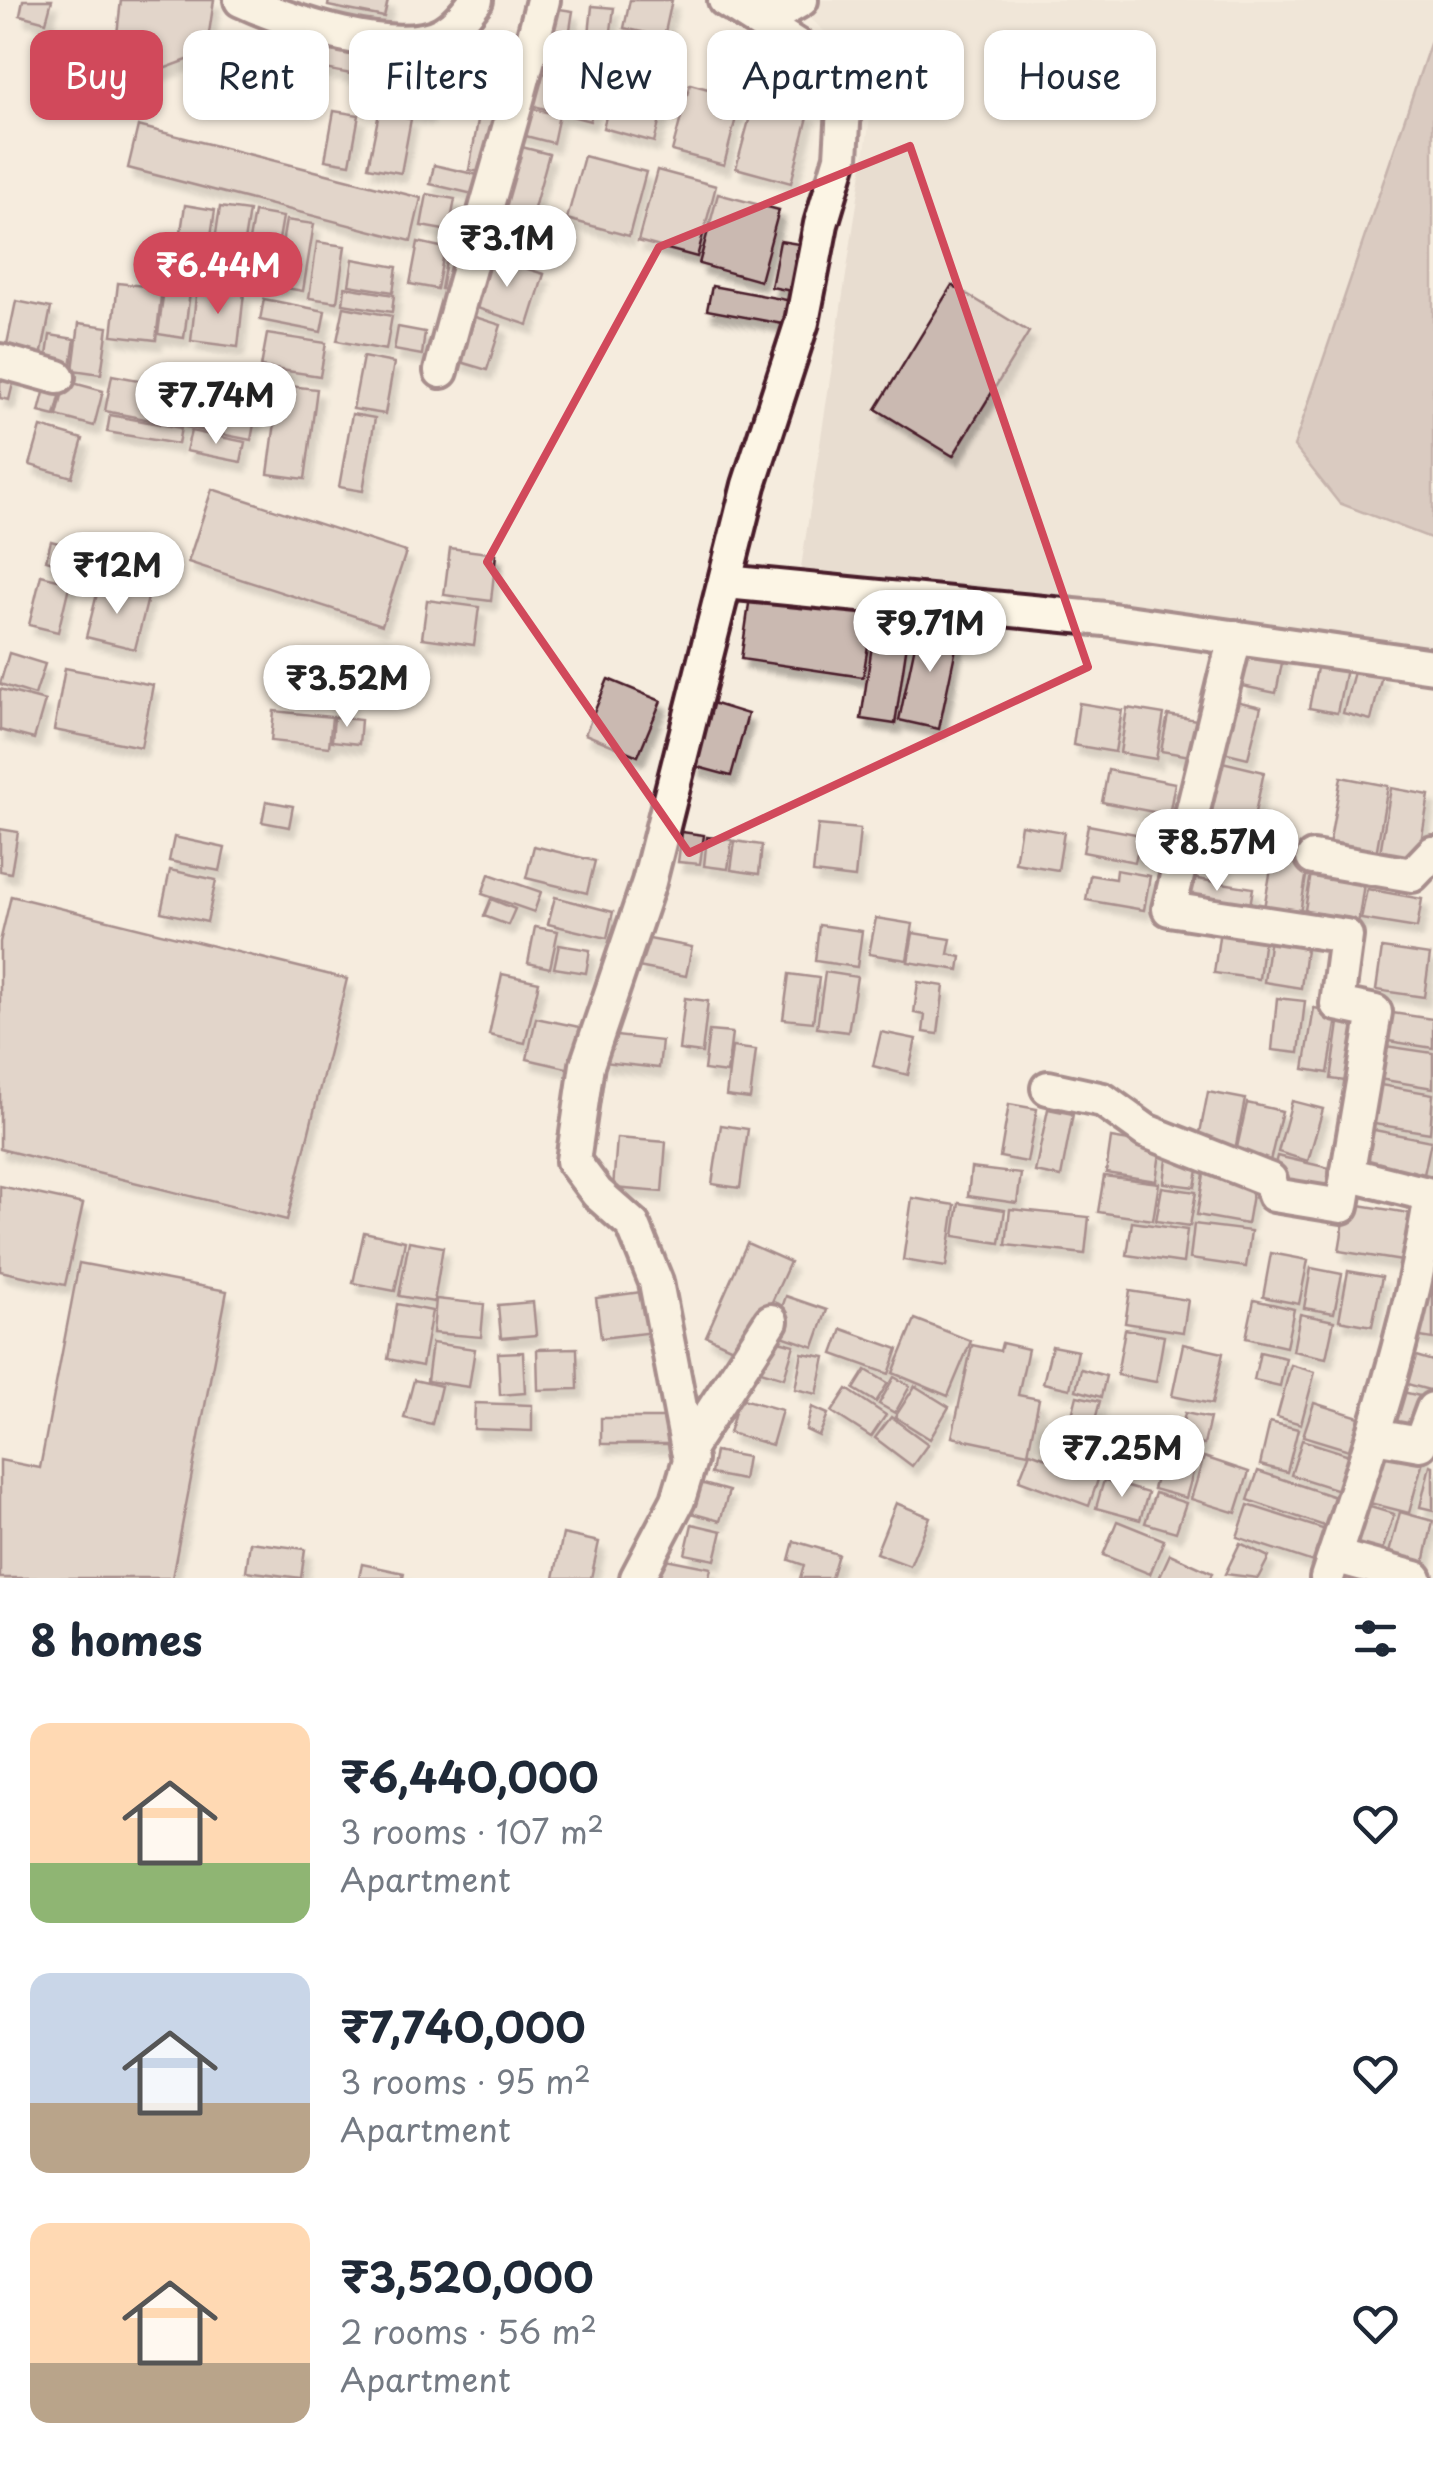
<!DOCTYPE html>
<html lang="en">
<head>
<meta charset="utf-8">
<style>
	:root { --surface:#fff; --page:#f2f2f3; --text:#1f2937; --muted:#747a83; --accent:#d1495b }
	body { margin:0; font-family:"Playpen Sans",sans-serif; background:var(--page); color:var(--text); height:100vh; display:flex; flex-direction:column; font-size:38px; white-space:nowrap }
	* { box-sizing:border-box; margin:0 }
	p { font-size:32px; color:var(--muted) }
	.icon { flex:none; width:55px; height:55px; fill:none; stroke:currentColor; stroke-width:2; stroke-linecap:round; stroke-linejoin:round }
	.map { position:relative; height:1578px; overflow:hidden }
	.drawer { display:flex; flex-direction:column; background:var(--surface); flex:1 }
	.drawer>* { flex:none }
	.top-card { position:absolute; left:30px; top:30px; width:1375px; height:90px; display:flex; gap:20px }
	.price { position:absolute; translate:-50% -85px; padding:0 22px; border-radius:35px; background:#fff; color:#222; font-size:32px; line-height:65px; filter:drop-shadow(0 2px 5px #0008) }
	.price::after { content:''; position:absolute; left:50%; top:60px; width:30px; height:22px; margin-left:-15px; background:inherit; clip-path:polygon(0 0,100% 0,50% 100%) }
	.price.selected { background:var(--accent); color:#fff }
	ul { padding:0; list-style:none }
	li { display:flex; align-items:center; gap:30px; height:250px; padding:0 30px }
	li span { display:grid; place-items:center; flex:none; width:280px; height:200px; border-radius:20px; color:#555 }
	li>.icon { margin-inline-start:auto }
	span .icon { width:120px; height:120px; fill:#fffc; stroke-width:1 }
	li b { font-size:42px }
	h2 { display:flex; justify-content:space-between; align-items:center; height:120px; padding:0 30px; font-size:42px }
	.chip { padding:0 35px; border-radius:20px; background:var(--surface); box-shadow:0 2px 8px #0004; font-size:35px; line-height:90px }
	.chip.selected { background:var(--accent); color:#fff }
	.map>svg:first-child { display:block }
</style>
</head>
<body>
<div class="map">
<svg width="1433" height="1578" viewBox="0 0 1433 1578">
	<defs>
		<filter id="shadow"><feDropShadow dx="5.5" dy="9" stdDeviation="2.5" flood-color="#0004"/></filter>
	</defs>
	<rect width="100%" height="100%" fill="#f5ecde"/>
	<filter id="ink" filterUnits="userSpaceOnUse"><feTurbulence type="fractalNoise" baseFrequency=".01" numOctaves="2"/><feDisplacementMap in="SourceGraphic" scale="20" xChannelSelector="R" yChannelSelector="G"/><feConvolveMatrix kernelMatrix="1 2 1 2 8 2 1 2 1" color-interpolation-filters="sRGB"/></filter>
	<g filter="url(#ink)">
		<polygon fill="#e8ddd0" points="791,0 1433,0 1433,652 800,574 876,80"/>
		<polygon fill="#b8a39e" stroke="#8c6e70" stroke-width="2.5" points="1433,35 1433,539 1339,503 1294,446"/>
		<g fill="#cab9b1" stroke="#4a1f2b" stroke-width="2.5" filter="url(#shadow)">
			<polygon points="23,0 52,0 46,22 20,15"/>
			<polygon points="121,0 214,0 206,53 134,80 112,77"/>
			<polygon points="329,0 388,0 384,17 328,6"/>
			<polygon points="630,0 672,0 664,37 624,28"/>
			<polygon points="592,6 614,8 609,46 588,44"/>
			<polygon points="546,7 573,11 569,36 542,32"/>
			<polygon points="478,29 528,42 517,85 467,71"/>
			<polygon points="319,45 375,55 371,78 315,67"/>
			<polygon points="532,70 599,88 590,121 523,103"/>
			<polygon points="615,83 666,97 654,142 603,128"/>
			<polygon points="690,84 741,98 724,165 672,151"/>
			<polygon points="384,88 430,97 427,115 381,106"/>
			<polygon points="755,98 809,113 791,183 736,168"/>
			<polygon points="525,107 559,115 553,143 518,134"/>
			<polygon points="334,111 359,115 350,164 325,160"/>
			<polygon points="379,113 411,119 401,173 368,167"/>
			<polygon points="479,115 503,120 493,174 469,170"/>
			<polygon points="138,126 421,198 411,241 128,168"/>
			<polygon points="514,145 549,154 530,223 495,214"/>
			<polygon points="584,156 646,172 629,236 567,219"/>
			<polygon points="434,165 491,178 486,197 430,184"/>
			<polygon points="657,170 716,186 697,257 638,241"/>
			<polygon points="427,194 455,199 449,231 421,226"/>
			<polygon points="718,194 779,210 760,281 699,264"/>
			<polygon points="185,205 215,210 206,269 176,265"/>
			<polygon points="220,207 249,211 238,278 210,273"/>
			<polygon points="254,212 283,217 271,285 242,280"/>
			<polygon points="286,220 314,224 303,291 275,286"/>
			<polygon points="780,241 805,245 797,292 771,287"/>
			<polygon points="317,242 345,246 337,302 309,298"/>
			<polygon points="418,242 445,248 437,289 410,284"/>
			<polygon points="449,245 469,249 460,293 441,289"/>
			<polygon points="486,256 544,274 528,325 471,306"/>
			<polygon points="353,259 397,267 393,292 349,285"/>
			<polygon points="165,281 191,285 184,338 158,334"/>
			<polygon points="118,283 162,288 156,340 112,335"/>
			<polygon points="952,285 1029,332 953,456 876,409"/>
			<polygon points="712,286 792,301 788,325 707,310"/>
			<polygon points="197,287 244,293 238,347 191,341"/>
			<polygon points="345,287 394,295 392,312 343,304"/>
			<polygon points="264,299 325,311 321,332 260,320"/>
			<polygon points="16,301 51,308 41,357 6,349"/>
			<polygon points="344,307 392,316 386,350 337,341"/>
			<polygon points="472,316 501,325 487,370 457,361"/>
			<polygon points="79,323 108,327 101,374 73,370"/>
			<polygon points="398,327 425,332 422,355 394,350"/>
			<polygon points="267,334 326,343 320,376 261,367"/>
			<polygon points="50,335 75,339 70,373 45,369"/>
			<polygon points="363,357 394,363 385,414 353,409"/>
			<polygon points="0,363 17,367 9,400 0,398"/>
			<polygon points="112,375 258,403 251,440 105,411"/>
			<polygon points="47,381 63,385 55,416 39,412"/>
			<polygon points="66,381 103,391 94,426 57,416"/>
			<polygon points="280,385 317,389 305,479 268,474"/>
			<polygon points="352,414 375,418 363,491 339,487"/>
			<polygon points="110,415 181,428 178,444 107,432"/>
			<polygon points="41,427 83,439 72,477 30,465"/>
			<polygon points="191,431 245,442 241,462 186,451"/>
			<polygon points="212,489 406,552 382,625 188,562"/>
			<polygon points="51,541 87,551 82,571 46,560"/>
			<polygon points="450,548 496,554 491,601 444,595"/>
			<polygon points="41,575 70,582 58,632 29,625"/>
			<polygon points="99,586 148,598 135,649 86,637"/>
			<polygon points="751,590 874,608 863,677 741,659"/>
			<polygon points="427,600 479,607 474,645 422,638"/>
			<polygon points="877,612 911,617 895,724 861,719"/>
			<polygon points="920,621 960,629 939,729 899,720"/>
			<polygon points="1250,647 1284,653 1276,693 1242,686"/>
			<polygon points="9,653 45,664 35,695 0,684"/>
			<polygon points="1318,663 1346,669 1337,713 1309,708"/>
			<polygon points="65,668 153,685 141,747 54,730"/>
			<polygon points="1355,668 1382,675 1371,720 1343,713"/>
			<polygon points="608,679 661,701 638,756 585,734"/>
			<polygon points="0,689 45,701 34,739 0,730"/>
			<polygon points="1232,700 1261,707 1248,758 1219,751"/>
			<polygon points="712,703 748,714 731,776 694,766"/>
			<polygon points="1079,703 1122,710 1115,752 1073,745"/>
			<polygon points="1127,708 1164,714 1156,759 1120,753"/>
			<polygon points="274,711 332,717 329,747 271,741"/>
			<polygon points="1168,715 1208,722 1202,758 1161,751"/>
			<polygon points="334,717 361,720 359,744 332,741"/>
			<polygon points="1214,760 1264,772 1252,826 1202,815"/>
			<polygon points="1108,770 1175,783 1169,815 1102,802"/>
			<polygon points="1341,777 1388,786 1375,860 1328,852"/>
			<polygon points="1391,788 1429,795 1417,866 1379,859"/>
			<polygon points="266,801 293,806 289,827 262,822"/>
			<polygon points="818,825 860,829 855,878 813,873"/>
			<polygon points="1021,825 1064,832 1058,870 1015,863"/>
			<polygon points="1088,825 1141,835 1135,862 1083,852"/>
			<polygon points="0,829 18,832 11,873 0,871"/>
			<polygon points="682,832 704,835 700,864 678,862"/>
			<polygon points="174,837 225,848 220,871 169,861"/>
			<polygon points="707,837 732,840 728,869 704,866"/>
			<polygon points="735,841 762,845 759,874 731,870"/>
			<polygon points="534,846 595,861 587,893 526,878"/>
			<polygon points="1275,847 1310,853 1299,919 1263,913"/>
			<polygon points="1313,861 1366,870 1358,924 1304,916"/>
			<polygon points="170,870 216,880 207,922 161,912"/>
			<polygon points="1116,870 1150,876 1144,910 1086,900 1090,875 1115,879"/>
			<polygon points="489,874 541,892 534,912 482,894"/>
			<polygon points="1185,877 1253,888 1249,912 1181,901"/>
			<polygon points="1367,889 1422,899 1417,928 1361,919"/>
			<polygon points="11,896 347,979 287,1220 0,1149 0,942"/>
			<polygon points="555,897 613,912 607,938 548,924"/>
			<polygon points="491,899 515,909 508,925 484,916"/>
			<polygon points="876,918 913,924 907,960 869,954"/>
			<polygon points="1221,922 1265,928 1259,979 1214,973"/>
			<polygon points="819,925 862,931 857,967 815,961"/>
			<polygon points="535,927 558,931 550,968 528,963"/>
			<polygon points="1271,929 1308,933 1301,988 1264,982"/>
			<polygon points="913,933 951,939 948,954 961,957 959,970 908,962"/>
			<polygon points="644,938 692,947 686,976 638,967"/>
			<polygon points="559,945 590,950 586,973 554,968"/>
			<polygon points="1382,948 1430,955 1424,997 1376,990"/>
			<polygon points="825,972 857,977 848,1032 817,1028"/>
			<polygon points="502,974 539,982 525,1043 489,1035"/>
			<polygon points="789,974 819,978 813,1022 783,1019"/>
			<polygon points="918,982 944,986 938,1034 923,1032 925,1015 914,1013"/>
			<polygon points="685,998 708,1001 702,1053 679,1050"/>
			<polygon points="1277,998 1305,1001 1299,1053 1272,1050"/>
			<polygon points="1314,1008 1338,1012 1328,1073 1304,1069"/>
			<polygon points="1341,1009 1369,1013 1359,1083 1331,1079"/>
			<polygon points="1386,1012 1433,1019 1433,1048 1382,1040"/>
			<polygon points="536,1018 584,1028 575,1070 527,1059"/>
			<polygon points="709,1031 732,1033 727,1073 704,1070"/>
			<polygon points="881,1032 916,1039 908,1075 873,1066"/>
			<polygon points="607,1035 662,1041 659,1068 603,1062"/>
			<polygon points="1372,1044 1433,1053 1433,1088 1367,1077"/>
			<polygon points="732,1047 756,1050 750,1099 726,1096"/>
			<polygon points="1369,1083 1433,1094 1430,1133 1362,1122"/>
			<polygon points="1208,1092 1245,1099 1235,1150 1198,1143"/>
			<polygon points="1292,1101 1323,1109 1308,1161 1278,1152"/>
			<polygon points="1247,1103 1282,1111 1270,1161 1236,1152"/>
			<polygon points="1009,1104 1037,1109 1027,1162 1000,1157"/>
			<polygon points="1048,1109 1073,1114 1061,1177 1035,1172"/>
			<polygon points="721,1125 748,1129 740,1188 712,1184"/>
			<polygon points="1364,1128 1431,1141 1423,1179 1356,1166"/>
			<polygon points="617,1138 666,1142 662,1192 613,1188"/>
			<polygon points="1111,1138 1161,1146 1156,1181 1106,1173"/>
			<polygon points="1277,1156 1338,1170 1332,1195 1271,1182"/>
			<polygon points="1167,1159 1199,1164 1195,1187 1164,1183"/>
			<polygon points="971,1168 1021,1174 1017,1203 968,1196"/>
			<polygon points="1205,1168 1255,1177 1247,1224 1197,1215"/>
			<polygon points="1104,1176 1159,1183 1153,1220 1098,1212"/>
			<polygon points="0,1186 83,1204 65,1285 0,1271"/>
			<polygon points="1162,1187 1196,1192 1190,1226 1156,1221"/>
			<polygon points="912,1198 955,1205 946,1267 903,1260"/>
			<polygon points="959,1203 1005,1210 1000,1243 954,1236"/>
			<polygon points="1347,1203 1409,1213 1402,1261 1339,1251"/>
			<polygon points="1010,1209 1089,1217 1085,1254 1006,1245"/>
			<polygon points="1132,1222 1187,1230 1183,1263 1127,1255"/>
			<polygon points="1194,1224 1251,1231 1246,1267 1190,1259"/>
			<polygon points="364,1232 405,1241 395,1291 353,1283"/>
			<polygon points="409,1241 443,1247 434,1302 399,1296"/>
			<polygon points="747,1243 790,1262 748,1355 706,1336"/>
			<polygon points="1271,1253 1308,1260 1299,1304 1263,1297"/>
			<polygon points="79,1263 227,1291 172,1578 0,1578 0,1460 40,1468"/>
			<polygon points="1311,1268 1342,1274 1334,1313 1304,1308"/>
			<polygon points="1348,1271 1382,1277 1372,1326 1339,1320"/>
			<polygon points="1422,1283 1433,1284 1433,1339 1414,1336"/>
			<polygon points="649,1291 654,1332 601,1338 596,1298"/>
			<polygon points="1130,1291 1188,1300 1183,1332 1125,1323"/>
			<polygon points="786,1296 827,1310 814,1347 773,1333"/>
			<polygon points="436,1299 484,1304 481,1337 433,1333"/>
			<polygon points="1254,1300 1294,1309 1286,1347 1246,1338"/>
			<polygon points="533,1302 536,1335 501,1338 498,1305"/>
			<polygon points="397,1304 432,1311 422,1366 388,1359"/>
			<polygon points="1300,1314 1334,1321 1326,1358 1293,1351"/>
			<polygon points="915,1319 971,1341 948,1396 893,1373"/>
			<polygon points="842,1329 898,1349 889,1374 833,1354"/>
			<polygon points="1125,1329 1164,1336 1156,1382 1117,1375"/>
			<polygon points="763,1337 794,1345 784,1378 754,1369"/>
			<polygon points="432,1343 475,1349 469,1387 427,1381"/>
			<polygon points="1002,1343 1028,1349 1018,1395 1039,1399 1028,1453 952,1437 972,1345 1000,1351"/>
			<polygon points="1183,1344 1223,1353 1212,1404 1172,1396"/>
			<polygon points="1052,1346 1078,1351 1070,1389 1043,1383"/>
			<polygon points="577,1348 578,1389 538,1390 537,1349"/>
			<polygon points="523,1352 525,1393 500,1395 498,1353"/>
			<polygon points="1260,1352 1286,1358 1280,1386 1254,1380"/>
			<polygon points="802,1353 825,1357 817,1394 795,1389"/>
			<polygon points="1416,1356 1433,1361 1433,1391 1407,1384"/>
			<polygon points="1291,1365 1315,1372 1301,1424 1277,1417"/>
			<polygon points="1081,1369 1106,1376 1101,1397 1076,1390"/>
			<polygon points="866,1370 888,1383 876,1402 854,1389"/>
			<polygon points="894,1377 910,1386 895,1413 879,1404"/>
			<polygon points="414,1380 441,1386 432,1424 404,1418"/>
			<polygon points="915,1386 949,1407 930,1439 895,1417"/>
			<polygon points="847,1389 886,1415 871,1437 832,1412"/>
			<polygon points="1399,1391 1428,1398 1419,1435 1390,1428"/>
			<polygon points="1077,1396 1100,1401 1083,1466 1060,1461"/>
			<polygon points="739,1398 782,1410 772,1445 729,1433"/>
			<polygon points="475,1403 532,1405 532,1431 474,1429"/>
			<polygon points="1314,1403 1372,1421 1362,1454 1303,1436"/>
			<polygon points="812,1407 828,1414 819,1436 806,1430"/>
			<polygon points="1185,1413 1210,1418 1204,1445 1179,1440"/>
			<polygon points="891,1417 928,1444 912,1466 875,1438"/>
			<rect x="601" y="1418" width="72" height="26"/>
			<polygon points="1270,1422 1298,1429 1287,1472 1260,1465"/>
			<polygon points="1099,1425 1135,1433 1129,1458 1094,1451"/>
			<polygon points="1302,1440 1359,1458 1348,1493 1291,1475"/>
			<polygon points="1378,1441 1425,1453 1409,1513 1362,1501"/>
			<polygon points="715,1451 747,1457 743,1480 711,1474"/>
			<polygon points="1030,1452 1099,1477 1089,1506 1019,1480"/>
			<polygon points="1163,1454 1196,1462 1186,1498 1153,1489"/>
			<polygon points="1204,1457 1249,1472 1236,1513 1191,1499"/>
			<polygon points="1430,1465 1433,1466 1433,1510 1420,1507"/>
			<polygon points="1258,1471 1347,1501 1336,1530 1248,1500"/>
			<polygon points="1104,1480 1148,1493 1140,1520 1096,1508"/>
			<polygon points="700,1483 729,1491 720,1521 691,1513"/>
			<polygon points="1155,1493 1186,1503 1176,1532 1145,1523"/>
			<polygon points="896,1503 930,1517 910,1566 876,1553"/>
			<polygon points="1360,1504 1394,1514 1379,1561 1346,1550"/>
			<polygon points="1248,1505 1335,1533 1325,1566 1237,1537"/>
			<polygon points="1400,1512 1433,1521 1422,1573 1386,1564"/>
			<polygon points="1117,1521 1164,1540 1150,1574 1103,1555"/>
			<polygon points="692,1524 722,1531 715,1560 685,1554"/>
			<polygon points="563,1534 599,1542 591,1578 554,1578"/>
			<polygon points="794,1541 838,1554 831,1578 800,1578 804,1565 789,1560"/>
			<polygon points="250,1542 305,1549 301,1578 246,1571"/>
			<polygon points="1240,1543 1269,1557 1258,1578 1225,1574"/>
			<polygon points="1170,1554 1212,1573 1210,1578 1159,1578"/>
			<polygon points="656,1557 711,1568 709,1578 652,1578"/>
			<polygon points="362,1564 404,1573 403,1578 359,1578"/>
		</g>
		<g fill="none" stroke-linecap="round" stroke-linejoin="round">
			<defs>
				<g id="street">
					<path d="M 241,0 C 286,21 398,59 443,33 C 457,25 467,12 476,0"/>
					<polyline points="763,5 763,22 801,0"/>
					<polyline points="0,361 58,377"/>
					<path d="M 441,371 C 473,246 513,125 543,0"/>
					<polyline points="726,582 1105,619 1433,666"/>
					<polyline points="1313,858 1412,875 1433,853"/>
					<polyline points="1048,1088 1103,1100 1146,1131 1270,1180 1274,1195 1342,1206 1375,1012 1337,1004 1346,936 1169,909 1235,637"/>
					<polyline points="1374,1436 1420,1444 1433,1409"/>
					<polyline points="688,1449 771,1321"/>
					<polyline points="1334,1556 1415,1578"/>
					<polyline points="637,1578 678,1500 690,1460 656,1282 633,1225 597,1193 573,1161 587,1065 649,882 749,485 802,322 821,224 841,157 844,108 831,75 807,52 725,0"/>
					<path d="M 1327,1578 C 1369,1451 1411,1327 1431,1195 L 1347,1174"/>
				</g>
			</defs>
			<use href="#street" stroke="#4a1f2b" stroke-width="40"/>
			<use href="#street" stroke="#fcf5e5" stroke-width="32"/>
		</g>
	</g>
	<path d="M0 0H1433V1578H0ZM 910,146 L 1088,667 L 689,853 L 487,562 L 659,247 Z" fill="#f5ecde" fill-opacity=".55" fill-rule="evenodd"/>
	<path fill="none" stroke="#d1495b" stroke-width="8" stroke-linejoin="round" d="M 910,146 L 1088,667 L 689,853 L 487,562 L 659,247 Z"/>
</svg>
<b class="price" style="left:507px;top:290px">₹3.1M</b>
<b class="price selected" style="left:218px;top:317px">₹6.44M</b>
<b class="price" style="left:216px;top:447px">₹7.74M</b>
<b class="price" style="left:117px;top:617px">₹12M</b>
<b class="price" style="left:930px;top:675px">₹9.71M</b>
<b class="price" style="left:347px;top:730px">₹3.52M</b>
<b class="price" style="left:1217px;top:894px">₹8.57M</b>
<b class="price" style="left:1122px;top:1500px">₹7.25M</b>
<div class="top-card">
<a class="chip selected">Buy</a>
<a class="chip">Rent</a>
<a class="chip">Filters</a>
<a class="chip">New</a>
<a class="chip">Apartment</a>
<a class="chip">House</a>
</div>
</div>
<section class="drawer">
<h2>8 homes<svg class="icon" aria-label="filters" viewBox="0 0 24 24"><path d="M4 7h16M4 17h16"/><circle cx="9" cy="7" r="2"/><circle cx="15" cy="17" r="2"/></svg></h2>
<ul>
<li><span style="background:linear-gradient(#ffd9b3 70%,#8fb573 0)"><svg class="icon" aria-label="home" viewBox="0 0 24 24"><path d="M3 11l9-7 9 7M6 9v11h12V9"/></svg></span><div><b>₹6,440,000</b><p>3 rooms · 107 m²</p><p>Apartment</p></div><svg class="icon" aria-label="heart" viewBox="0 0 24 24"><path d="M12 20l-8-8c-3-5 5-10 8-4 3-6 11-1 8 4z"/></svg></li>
<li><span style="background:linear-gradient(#c9d6e8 65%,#b9a48a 0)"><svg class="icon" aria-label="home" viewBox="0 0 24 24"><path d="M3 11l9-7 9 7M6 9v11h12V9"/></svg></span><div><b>₹7,740,000</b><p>3 rooms · 95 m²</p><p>Apartment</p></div><svg class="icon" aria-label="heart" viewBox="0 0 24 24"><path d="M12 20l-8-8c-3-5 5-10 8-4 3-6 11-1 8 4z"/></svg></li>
<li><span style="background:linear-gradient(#ffd9b3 70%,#b9a48a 0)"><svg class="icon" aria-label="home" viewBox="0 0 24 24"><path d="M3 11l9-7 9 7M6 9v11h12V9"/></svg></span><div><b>₹3,520,000</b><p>2 rooms · 56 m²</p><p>Apartment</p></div><svg class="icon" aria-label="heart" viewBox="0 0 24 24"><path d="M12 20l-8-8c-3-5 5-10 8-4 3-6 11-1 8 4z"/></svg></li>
</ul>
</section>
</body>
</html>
